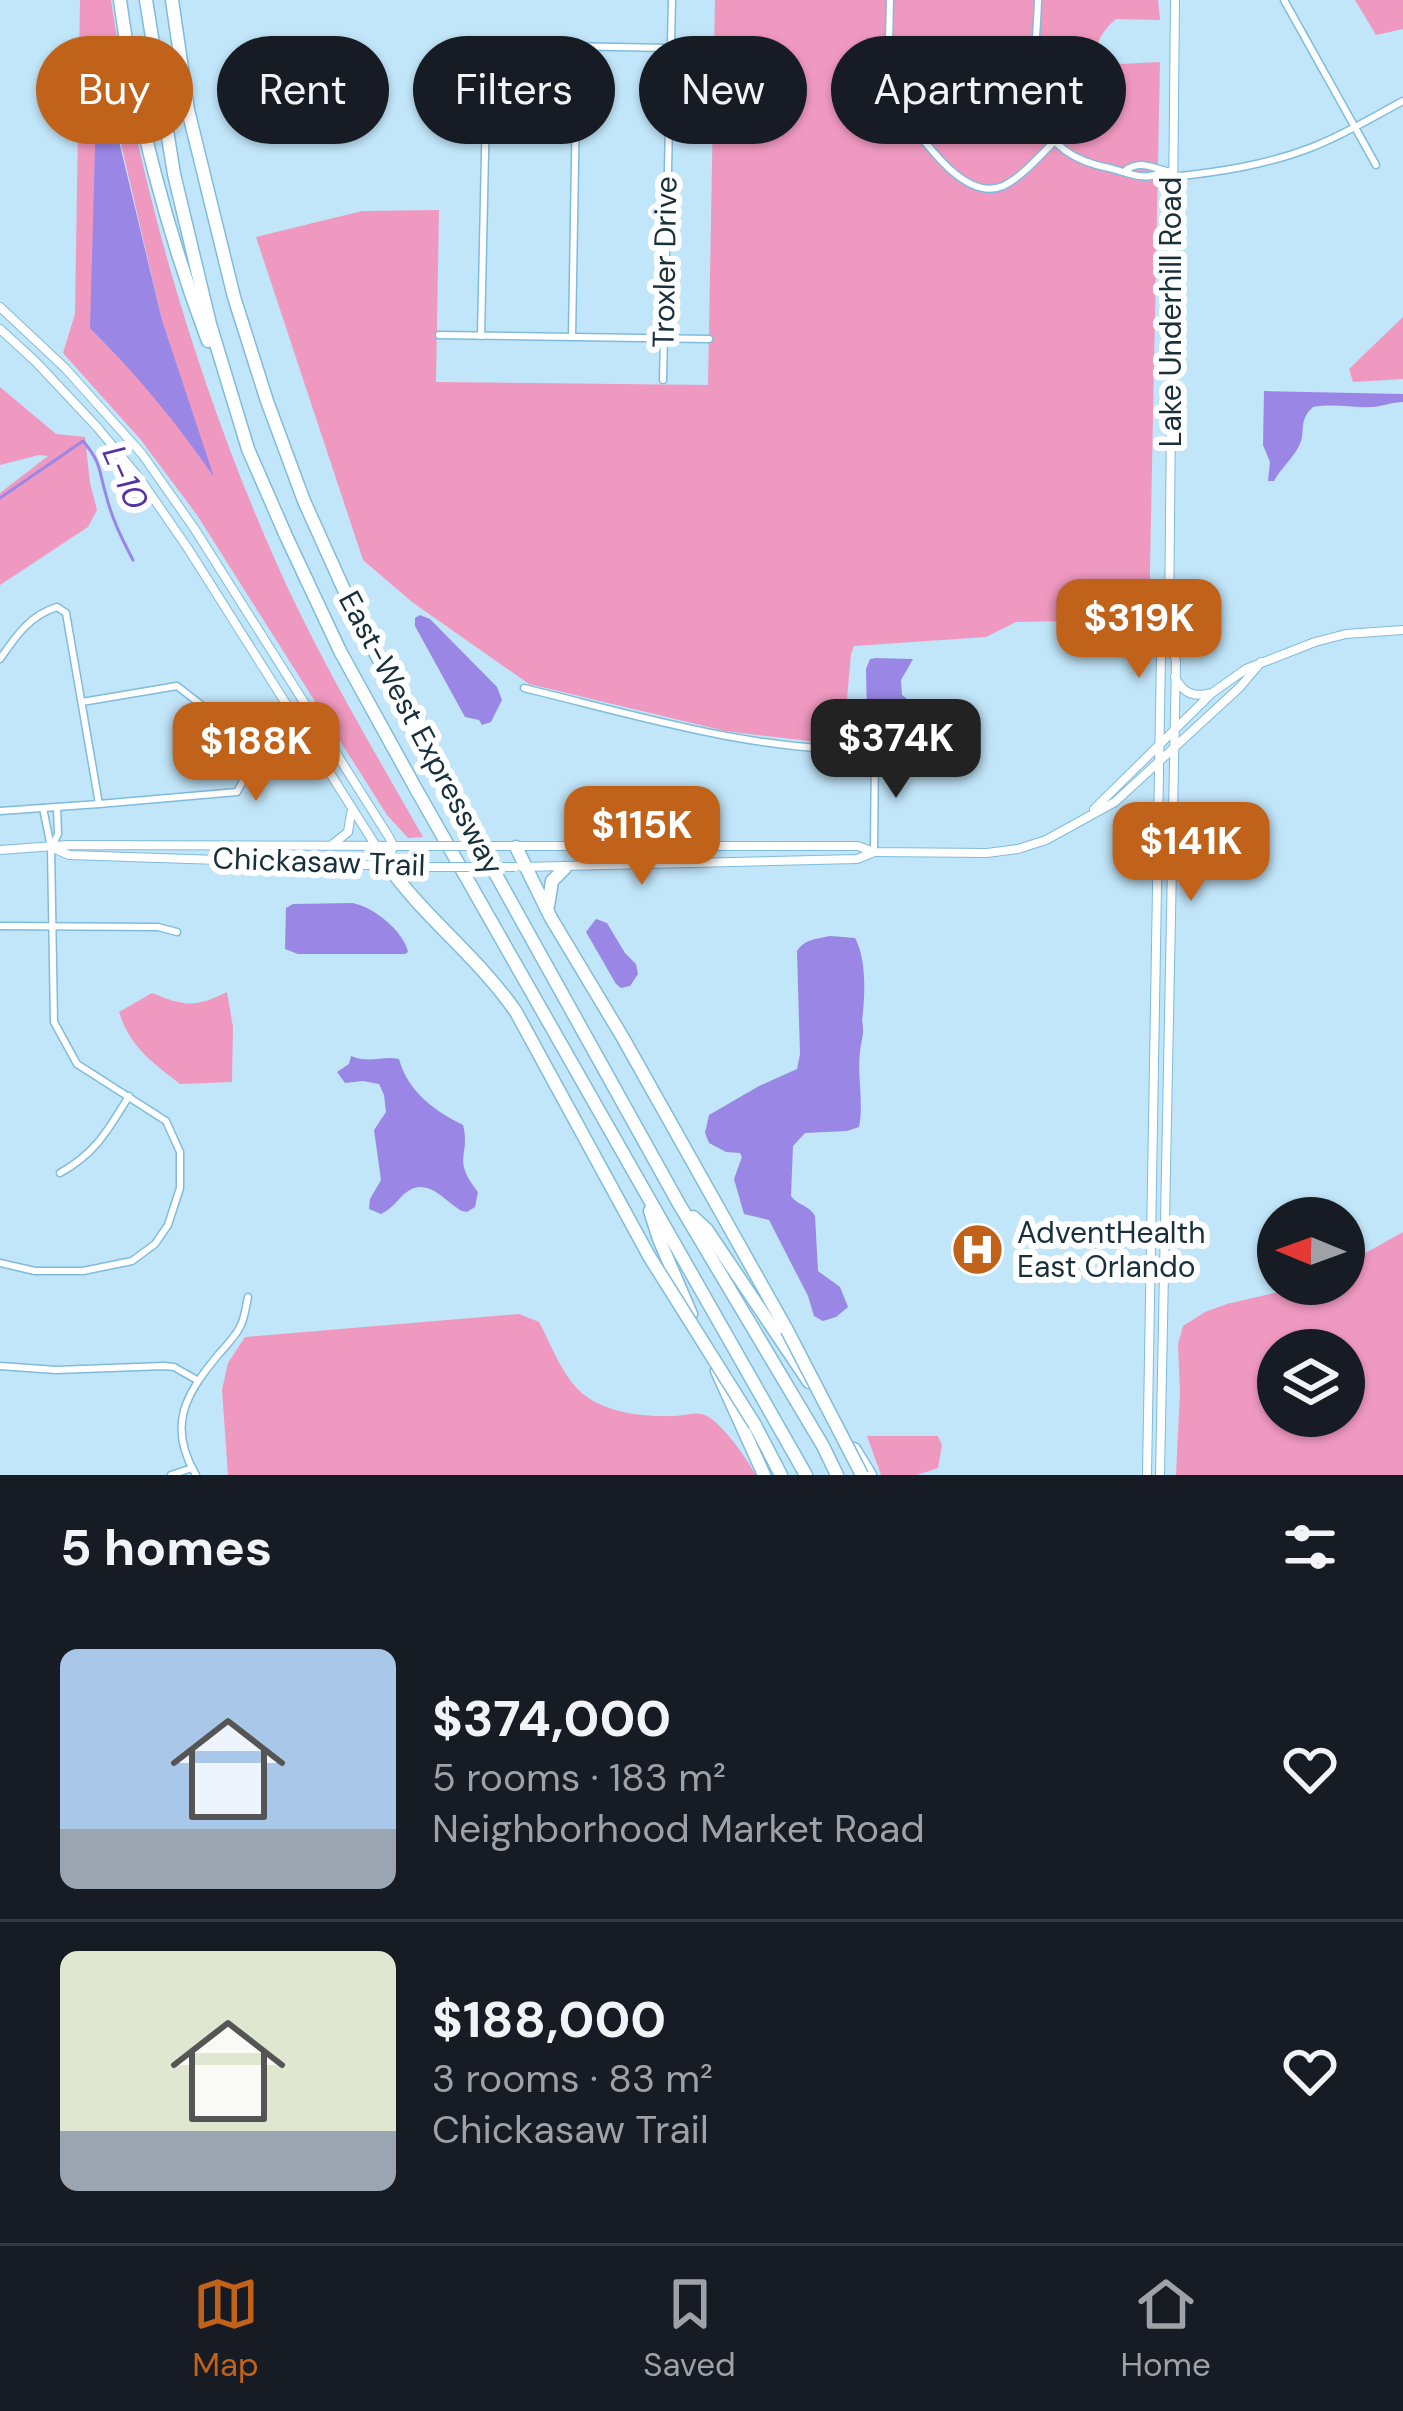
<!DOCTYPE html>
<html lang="en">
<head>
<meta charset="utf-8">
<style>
	:root { --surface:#171b24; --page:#242831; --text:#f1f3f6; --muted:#9ea1a6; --line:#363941; --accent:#c1621a }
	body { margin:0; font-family:"DM Sans",sans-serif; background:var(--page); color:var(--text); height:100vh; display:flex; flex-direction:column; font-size:45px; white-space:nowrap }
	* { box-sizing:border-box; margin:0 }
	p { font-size:39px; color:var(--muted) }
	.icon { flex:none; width:66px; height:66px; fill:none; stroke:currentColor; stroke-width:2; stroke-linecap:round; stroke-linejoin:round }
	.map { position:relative; height:1475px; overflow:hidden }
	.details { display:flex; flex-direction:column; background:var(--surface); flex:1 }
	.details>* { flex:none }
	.guide { position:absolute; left:36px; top:36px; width:1332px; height:108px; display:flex; gap:24px }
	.needle { width:78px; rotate:271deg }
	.controls { position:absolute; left:1257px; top:1197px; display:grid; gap:24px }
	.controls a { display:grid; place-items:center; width:108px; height:108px; border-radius:50%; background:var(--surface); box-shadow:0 3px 9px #0004; font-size:60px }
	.price { position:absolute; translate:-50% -102px; padding:0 27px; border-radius:24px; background:var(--accent); color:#fff; font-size:39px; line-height:78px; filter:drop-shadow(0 3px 6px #0008) }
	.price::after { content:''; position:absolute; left:50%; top:72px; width:36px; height:27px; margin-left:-18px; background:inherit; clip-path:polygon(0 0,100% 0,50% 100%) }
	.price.on { background:#222; color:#fff }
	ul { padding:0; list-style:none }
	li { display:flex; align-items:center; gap:36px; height:300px; padding:0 60px }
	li+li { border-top:3px solid var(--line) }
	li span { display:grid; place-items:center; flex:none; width:336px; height:240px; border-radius:18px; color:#555 }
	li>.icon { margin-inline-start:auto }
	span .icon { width:144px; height:144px; fill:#fffc; stroke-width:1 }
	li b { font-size:51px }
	h2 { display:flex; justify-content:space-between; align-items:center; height:144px; padding:0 60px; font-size:51px }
	.chip { padding:0 42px; border-radius:54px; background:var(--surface); box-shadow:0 3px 9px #0004; font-size:42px; line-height:108px }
	.chip.on { background:var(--accent); color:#fff }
	.dock { display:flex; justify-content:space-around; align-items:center; height:168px; border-top:3px solid var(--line); background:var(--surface); font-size:33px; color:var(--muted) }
	.dock a { display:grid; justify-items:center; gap:6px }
	.dock .on { color:var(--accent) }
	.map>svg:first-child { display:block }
</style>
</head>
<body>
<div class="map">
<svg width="1403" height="1475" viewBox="0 0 1403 1475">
	<rect width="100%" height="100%" fill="#c1e5f9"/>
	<g fill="#f099c0" fill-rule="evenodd">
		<path d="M 80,0 L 111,0 C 139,187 199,389 276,562 C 318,657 372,747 423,837 L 408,838 L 387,815 L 197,515 L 141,440 L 63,353 L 75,314 ZM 99,49 L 162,320 L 212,472 L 177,423 L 126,364 L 91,328 Z"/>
		<path d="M 715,0 L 1158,0 L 1160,20 L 1116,19 C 1103,30 1094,44 1096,60 L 1121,64 L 1160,62 L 1149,619 L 1143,638 L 1138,645 L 1128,643 L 1110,631 L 1062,621 L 1016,622 L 986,637 L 854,646 L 851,654 L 843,745 L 725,731 L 529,684 L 412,602 L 363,560 L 256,237 L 362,211 L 439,210 L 436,382 L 708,385 Z"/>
		<polygon points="1355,0 1403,0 1403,29 1376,35"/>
		<polygon points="261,68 295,68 294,110 261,110"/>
		<polygon points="1403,317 1403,379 1353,382 1349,369"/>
		<polygon points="0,387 56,434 85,437 90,483 97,510 88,527 0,585 0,493 48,456 39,455 0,465"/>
		<path d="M 227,992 L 233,1027 L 232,1082 L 180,1084 C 152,1062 130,1047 119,1012 L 152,993 C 184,1006 195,1008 227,992 Z"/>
		<path d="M 1403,1232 L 1403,1475 L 1176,1475 L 1180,1392 L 1178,1344 L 1183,1326 L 1205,1312 L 1227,1304 L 1283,1291 L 1303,1284 L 1344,1284 L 1344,1265 ZM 1278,1350 L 1344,1350 L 1344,1416 L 1278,1416 Z"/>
		<path d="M 519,1314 L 539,1322 C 552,1346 562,1376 583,1394 C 607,1413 643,1417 673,1416 C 682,1416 692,1412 701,1414 C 719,1417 747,1459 756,1475 L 228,1475 L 222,1390 L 228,1363 L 245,1337 Z"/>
		<polygon points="867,1436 938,1436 942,1445 938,1468 917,1475 881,1475"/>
	</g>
	<g fill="#9a87e5">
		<path d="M 98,42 L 117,133 L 162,320 L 214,477 C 177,423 136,374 90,328 Z"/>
		<path d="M 1264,391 L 1403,394 L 1403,402 C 1392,402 1384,406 1373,407 C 1352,408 1334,403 1313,407 C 1297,422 1307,430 1299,446 C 1293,458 1281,468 1274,481 L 1268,481 L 1270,462 L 1263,445 Z"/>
		<polygon points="420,615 430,619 497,687 502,700 491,722 482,725 479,720 465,717 415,626 415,618"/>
		<polygon points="876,658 913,659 901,680 902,695 911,702 913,722 901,734 891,735 883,728 871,725 867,719 866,669 870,659"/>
		<path d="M 353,903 C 375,908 403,931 408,952 L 405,954 L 298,954 L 285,949 L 286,908 L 293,904 Z"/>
		<polygon points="596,919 607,923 625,953 636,964 638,974 630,986 621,988 616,984 586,932"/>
		<path d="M 830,936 L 855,938 C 867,960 865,996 862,1021 C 865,1034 861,1040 860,1052 C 857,1077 864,1103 859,1127 L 847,1131 L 805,1133 L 793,1146 L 791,1196 C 797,1205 809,1205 815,1216 L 818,1271 L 840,1287 L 848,1307 L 836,1317 L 823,1321 L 814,1316 L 808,1296 L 769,1220 L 744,1214 L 734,1179 L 742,1157 L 740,1153 L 726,1152 L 709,1143 L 705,1133 L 709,1115 L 759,1086 L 797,1069 L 800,1054 L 797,951 C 805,939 816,939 830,936 Z"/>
		<path d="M 351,1056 C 370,1064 383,1055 399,1059 C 408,1092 435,1111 463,1125 C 471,1157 451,1157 478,1192 L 475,1207 L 467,1212 L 462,1211 C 442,1199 426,1174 403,1195 C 395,1203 391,1209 381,1214 L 369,1209 L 370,1199 L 381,1180 L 374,1130 L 386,1112 L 384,1095 L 379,1084 L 363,1081 L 345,1083 L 337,1072 L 349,1064 Z"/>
	</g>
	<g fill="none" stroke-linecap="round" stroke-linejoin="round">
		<path stroke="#9a87e5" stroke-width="3" d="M 0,498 L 83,441 C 102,464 98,468 106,495 C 112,519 122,539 133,560"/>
		<defs>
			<g id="minor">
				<path d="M 890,0 L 888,83 L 895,104 C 918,130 961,204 1003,186 C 1022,177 1039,156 1054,142"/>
				<path d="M 1038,0 C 1036,73 1015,150 1109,168 C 1127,172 1146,183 1162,171"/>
				<polyline points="1284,0 1376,165"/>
				<path d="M 1125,171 C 1141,158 1155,170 1172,172"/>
				<path d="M 1172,177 C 1219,172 1266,165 1310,148 C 1342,136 1373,117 1403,101"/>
				<polyline points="439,335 709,339"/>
				<polyline points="481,336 487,62 493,50 504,45 669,48"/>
				<polyline points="572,337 577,47"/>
				<polyline points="663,380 672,0"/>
				<path d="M 0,659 C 16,636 30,615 57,607 L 66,613 L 99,804 L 237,792 L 256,757 L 253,745 L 177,686 L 82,702"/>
				<path d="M 524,688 C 639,716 755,752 875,750 L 874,852"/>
				<polyline points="0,811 99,804"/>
				<polyline points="53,844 58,834 57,807"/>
				<polyline points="0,926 158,927 177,932"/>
				<path d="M 60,1173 C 96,1153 108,1130 129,1096"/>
				<polyline points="0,1263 35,1271 83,1271 132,1261 155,1244 168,1225 180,1188 180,1152 166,1121 77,1064 54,1022 51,847 43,808"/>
				<polyline points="0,1366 56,1370 164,1366 174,1367 197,1380"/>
				<polyline points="171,1475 192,1468"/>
				<path d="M 196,1475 C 167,1426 185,1395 218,1355 C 226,1346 236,1336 241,1325 C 245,1316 246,1306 248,1297"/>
			</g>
			<g id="tertiary">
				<polyline points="0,307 65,368 142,454 194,528 389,837 393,845 388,866"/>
				<polyline points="0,329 36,362 97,427 140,479 187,547 388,865"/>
				<path d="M 1175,677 C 1183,693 1193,698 1211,693"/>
				<polyline points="1094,809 1212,693 1246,669 1315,642 1346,634 1403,630"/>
				<polyline points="333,844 348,832 351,813"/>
				<polyline points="501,846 858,846 874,852 987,853 1018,849 1046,840 1115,802 1240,687 1261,662"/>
				<polyline points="53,848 69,855 426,867"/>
				<polyline points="0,850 68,845 413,846"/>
				<polyline points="522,867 857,859 872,853"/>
				<polyline points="1147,1475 1161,654 1167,631"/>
				<polyline points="1160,1475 1176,662 1169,624 1175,0"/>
			</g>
			<g id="motorway">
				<path d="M 120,0 C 135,112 168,235 208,341"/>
				<polyline points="146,0 174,174 210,324 248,449 286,536 340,651 416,789 806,1475"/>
				<polyline points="172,0 188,110 234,297 267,401 304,501 354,612 415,729 679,1204 823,1446 837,1475"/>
				<polyline points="516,847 551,918 623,1038 787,1330"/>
				<path d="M 388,866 C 426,919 479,958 516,1012 L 649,1256"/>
				<polyline points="548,906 552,881 565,868"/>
				<polyline points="650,1211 659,1239 691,1314"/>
				<polyline points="693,1217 707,1230 809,1382"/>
				<polyline points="717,1371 764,1475"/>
				<polyline points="755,1425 781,1475"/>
				<polyline points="854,1449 870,1475"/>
			</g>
		</defs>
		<use href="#minor" stroke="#7fbcdc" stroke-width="9"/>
		<use href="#tertiary" stroke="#7fbcdc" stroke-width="10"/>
		<use href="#motorway" stroke="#7fbcdc" stroke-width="15"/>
		<use href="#minor" stroke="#fff" stroke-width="6"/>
		<use href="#tertiary" stroke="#fff" stroke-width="8"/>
		<use href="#motorway" stroke="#fff" stroke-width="12"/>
		<defs>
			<g id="tertiary-bridge">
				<polyline points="413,846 501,846"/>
				<polyline points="426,867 515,867"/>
			</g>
			<g id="motorway-bridge">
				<polyline points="649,1256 755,1425"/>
				<polyline points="787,1330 862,1475"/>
			</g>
		</defs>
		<use href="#tertiary-bridge" stroke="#7fbcdc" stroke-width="10" stroke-linecap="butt"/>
		<use href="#motorway-bridge" stroke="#7fbcdc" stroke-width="15" stroke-linecap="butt"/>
		<use href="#tertiary-bridge" stroke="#fff" stroke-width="8"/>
		<use href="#motorway-bridge" stroke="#fff" stroke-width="12"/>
	</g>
	<defs>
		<symbol id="hospital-disc" viewBox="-11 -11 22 22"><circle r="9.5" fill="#c1621a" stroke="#fff"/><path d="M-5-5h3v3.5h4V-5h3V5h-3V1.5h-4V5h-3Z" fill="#fff"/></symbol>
	</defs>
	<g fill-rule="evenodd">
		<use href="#hospital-disc" x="948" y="1220" width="59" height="59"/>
	</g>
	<g text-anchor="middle" stroke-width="12" stroke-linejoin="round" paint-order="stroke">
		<g font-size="30" fill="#17303c" stroke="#fff">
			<text transform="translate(665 262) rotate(-89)" y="10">Troxler Drive</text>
			<text transform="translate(1171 312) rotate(-90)" y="10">Lake Underhill Road</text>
			<text transform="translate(421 733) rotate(62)" y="10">East-West Expressway</text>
			<text transform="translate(319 862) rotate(2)" y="10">Chickasaw Trail</text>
		</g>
		<g font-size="30" fill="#17303c" stroke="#fff" text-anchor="start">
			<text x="1017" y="1243">AdventHealth<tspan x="1017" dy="34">East Orlando</tspan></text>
		</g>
		<g font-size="33" font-style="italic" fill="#5533a0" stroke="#fff">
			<text transform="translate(126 477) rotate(66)" y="12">L-10</text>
		</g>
	</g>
</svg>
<div class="controls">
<a><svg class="needle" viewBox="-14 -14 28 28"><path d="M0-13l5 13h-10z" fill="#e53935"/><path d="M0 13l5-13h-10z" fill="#9ea1a6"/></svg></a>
<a><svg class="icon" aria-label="layers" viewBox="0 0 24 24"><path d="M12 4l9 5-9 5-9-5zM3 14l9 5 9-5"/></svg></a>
</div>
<b class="price" style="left:1139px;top:681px">$319K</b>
<b class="price on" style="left:896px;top:801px">$374K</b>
<b class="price" style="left:256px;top:804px">$188K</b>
<b class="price" style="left:642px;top:888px">$115K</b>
<b class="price" style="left:1191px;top:904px">$141K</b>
<div class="guide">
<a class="chip on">Buy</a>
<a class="chip">Rent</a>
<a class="chip">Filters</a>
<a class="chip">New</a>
<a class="chip">Apartment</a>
</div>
</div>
<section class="details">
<h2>5 homes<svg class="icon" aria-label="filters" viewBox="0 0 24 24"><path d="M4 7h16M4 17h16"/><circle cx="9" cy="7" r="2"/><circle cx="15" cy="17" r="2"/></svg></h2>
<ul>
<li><span style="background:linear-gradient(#a9c7e8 75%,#9aa5b1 0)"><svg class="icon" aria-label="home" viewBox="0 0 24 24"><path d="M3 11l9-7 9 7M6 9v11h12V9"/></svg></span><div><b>$374,000</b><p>5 rooms · 183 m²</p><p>Neighborhood Market Road</p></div><svg class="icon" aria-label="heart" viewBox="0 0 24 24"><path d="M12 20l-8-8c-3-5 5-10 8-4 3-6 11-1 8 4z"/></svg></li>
<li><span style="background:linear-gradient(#dfe7d0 75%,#9aa5b1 0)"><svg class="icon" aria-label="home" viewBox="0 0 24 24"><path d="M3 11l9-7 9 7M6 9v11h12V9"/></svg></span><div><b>$188,000</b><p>3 rooms · 83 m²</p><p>Chickasaw Trail</p></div><svg class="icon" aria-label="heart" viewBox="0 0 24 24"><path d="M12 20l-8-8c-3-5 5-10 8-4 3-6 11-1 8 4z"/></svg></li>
</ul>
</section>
<nav class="dock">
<a class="on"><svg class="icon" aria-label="map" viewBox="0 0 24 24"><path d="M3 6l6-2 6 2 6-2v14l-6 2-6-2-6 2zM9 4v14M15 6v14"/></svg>Map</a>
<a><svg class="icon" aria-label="saved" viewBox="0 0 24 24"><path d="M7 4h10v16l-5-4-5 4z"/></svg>Saved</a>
<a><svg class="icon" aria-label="home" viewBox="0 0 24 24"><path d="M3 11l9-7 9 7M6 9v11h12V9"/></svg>Home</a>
</nav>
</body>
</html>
